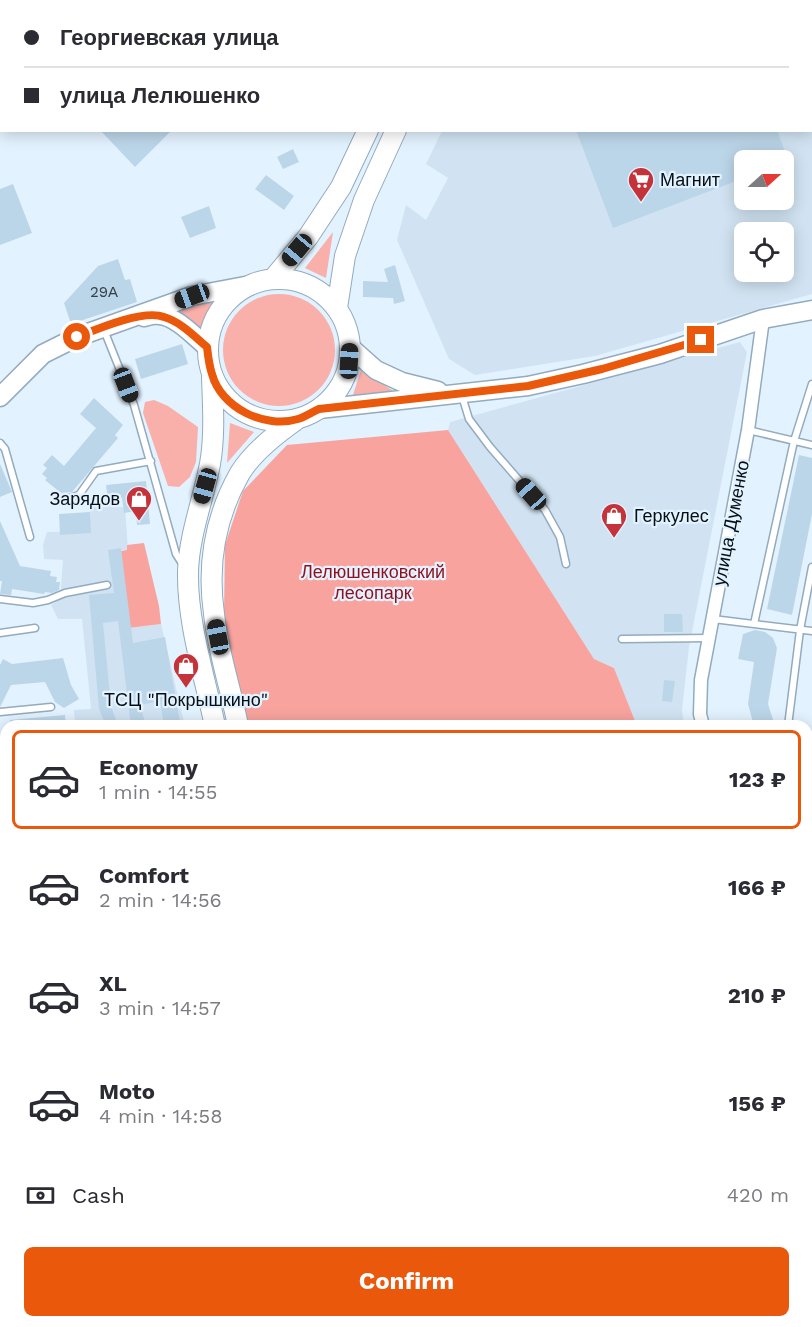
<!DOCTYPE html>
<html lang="en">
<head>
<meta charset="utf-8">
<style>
	:root { --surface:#fff; --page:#f2f2f3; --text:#2b2b33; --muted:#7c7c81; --line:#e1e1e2; --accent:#ea580c }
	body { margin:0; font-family:"Work Sans",sans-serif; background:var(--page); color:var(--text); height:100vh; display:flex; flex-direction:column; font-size:22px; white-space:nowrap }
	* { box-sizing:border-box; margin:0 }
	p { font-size:20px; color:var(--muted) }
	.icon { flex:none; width:33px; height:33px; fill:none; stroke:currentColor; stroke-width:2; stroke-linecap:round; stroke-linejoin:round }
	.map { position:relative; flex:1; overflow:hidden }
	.panel { position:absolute; left:0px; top:720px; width:813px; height:608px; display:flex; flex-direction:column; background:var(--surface); border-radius:18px 18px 0 0; box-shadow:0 3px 15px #0003 }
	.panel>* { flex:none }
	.banner { position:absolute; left:0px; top:0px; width:813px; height:132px; box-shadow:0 3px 15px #0003; display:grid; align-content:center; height:132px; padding:0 24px; background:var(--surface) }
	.needle { width:39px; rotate:69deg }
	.buttons { position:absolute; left:734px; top:150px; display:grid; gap:12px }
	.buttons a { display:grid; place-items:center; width:60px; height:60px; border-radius:9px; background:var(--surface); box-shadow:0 3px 15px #0003; font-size:30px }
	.end { position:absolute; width:27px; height:27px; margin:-14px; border:8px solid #ea580c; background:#fff; box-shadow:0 0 0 3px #fff }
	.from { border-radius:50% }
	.car { position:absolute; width:18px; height:36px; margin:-18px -9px; border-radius:8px; box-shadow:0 0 4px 2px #0007; background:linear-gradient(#222 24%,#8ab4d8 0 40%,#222 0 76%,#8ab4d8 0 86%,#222 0) }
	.banner b { display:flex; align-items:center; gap:21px; height:57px; font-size:22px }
	.banner b+b { border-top:2px solid var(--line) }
	.banner i { width:15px; height:15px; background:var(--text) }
	ul { padding:10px 0 0; list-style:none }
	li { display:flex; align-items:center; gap:18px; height:99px; margin:0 12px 9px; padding:0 12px; border:3px solid transparent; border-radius:9px }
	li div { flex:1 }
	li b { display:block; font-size:22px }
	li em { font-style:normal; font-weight:700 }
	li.on { border-color:var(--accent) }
	li>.icon { width:54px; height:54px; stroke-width:1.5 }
	.pay { display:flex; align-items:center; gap:15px; height:66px; padding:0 24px; font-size:22px }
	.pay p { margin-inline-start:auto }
	.cta { display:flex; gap:12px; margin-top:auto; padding:12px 24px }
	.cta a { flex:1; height:69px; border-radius:9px; background:var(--accent); color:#fff; font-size:24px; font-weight:700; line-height:69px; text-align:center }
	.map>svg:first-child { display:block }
	.built { fill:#d1e3f2; fill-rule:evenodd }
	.green { fill:#f9afaa }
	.forest { fill:#f8a39e }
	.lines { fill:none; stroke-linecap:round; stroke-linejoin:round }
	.river { stroke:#e17b77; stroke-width:20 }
	.building { fill:#bcd6e9 }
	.lane-casing { stroke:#93abbe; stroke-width:9 }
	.street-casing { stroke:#93abbe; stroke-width:15 }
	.secondary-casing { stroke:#93abbe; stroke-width:21 }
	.primary-casing { stroke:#93abbe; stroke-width:22 }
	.lane { stroke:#fff; stroke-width:6 }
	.street { stroke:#fff; stroke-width:12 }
	.secondary { stroke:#fff; stroke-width:18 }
	.primary { stroke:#fff; stroke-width:20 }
	.route { stroke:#ea580c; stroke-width:8 }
	.labels { text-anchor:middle; stroke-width:4.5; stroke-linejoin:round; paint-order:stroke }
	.number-label { font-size:15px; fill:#34414b }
	.poi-label { font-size:18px; fill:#070f16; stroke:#e3f2ff; text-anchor:start }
	.street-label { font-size:18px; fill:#070f16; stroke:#e3f2ff }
	.park-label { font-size:18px; fill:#8f111e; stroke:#e3f2ff }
</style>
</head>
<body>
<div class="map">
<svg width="812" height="1327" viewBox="0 0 812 1327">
	<rect width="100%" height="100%" fill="#e3f2ff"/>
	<path class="built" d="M 812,83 L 812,294 L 595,356 L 475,375 L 449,359 L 397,240 L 406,205 L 426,220 L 448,178 L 426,164 L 442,131 L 812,130 ZM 744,160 L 783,160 L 783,200 L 744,200 ZM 744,232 L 783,232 L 783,272 L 744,272 Z
		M 740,342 L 747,352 L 689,647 L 682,710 L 684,726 L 637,726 L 614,668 L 594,659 L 448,430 L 450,422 Z
		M 112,493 L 114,507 L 125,507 L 128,550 L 121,550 L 129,628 L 161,624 L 184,722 L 153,724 L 152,726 L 75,726 L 74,710 L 91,709 L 82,619 L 58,619 L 51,605 L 60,599 L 63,560 L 44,559 L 43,545 L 47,532 L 80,531 L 90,513 L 89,496 Z
		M 807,867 L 812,869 L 812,918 L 807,915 Z
		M 0,1208 L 6,1208 L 6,1322 L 60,1322 L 57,1327 L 0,1327 Z
		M 285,1322 L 354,1322 L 353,1327 L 285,1327 Z"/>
	<path class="green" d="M 91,0 L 297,0 L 93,2 Z
		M 612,0 L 812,0 L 812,85 L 812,2 Z
		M 333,232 L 326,278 L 305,268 Z
		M223 350a56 56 0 1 1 112 0a56 56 0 1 1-112 0Z
		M 217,295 L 202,334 L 158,308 Z
		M 361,370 L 398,394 L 352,398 Z
		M 154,400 L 168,406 L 198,427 L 196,462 L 190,477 L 179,487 L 168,486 L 143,413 L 145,402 Z
		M 230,423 L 254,432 L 227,463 Z
		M 0,816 L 6,816 L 6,846 L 0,846 Z"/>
	<path class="forest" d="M 448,430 L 594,659 L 614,668 L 637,726 L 245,726 L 224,614 L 225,545 L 243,491 L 287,445 Z
		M 144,543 L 159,606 L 161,624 L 128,628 L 121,551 L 127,550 L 127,545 Z
		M 201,720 L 203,726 L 159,726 Z
		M 807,915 L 812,918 L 812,1327 L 353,1327 L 354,1322 L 807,1322 Z"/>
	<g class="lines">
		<path class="river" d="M 51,0 L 54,2
			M 553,2 L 554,0"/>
	</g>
	<path class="building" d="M 100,130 L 172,130 L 135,167 Z
		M 576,130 L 777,130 L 788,160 L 744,160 L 744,178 L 613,228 Z
		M 293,149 L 299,162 L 283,169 L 277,157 Z
		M 266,175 L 294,196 L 284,210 L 255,189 Z
		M 13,184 L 32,233 L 0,245 L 0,189 Z
		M 209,206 L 216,228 L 190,238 L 181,217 Z
		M 118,259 L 125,280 L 130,279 L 137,302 L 71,324 L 64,303 L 98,266 Z
		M 395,265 L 405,301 L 394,304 L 393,298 L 363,297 L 363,281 L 388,282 L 384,269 Z
		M 182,344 L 188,364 L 141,379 L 135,359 Z
		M 94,398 L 123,425 L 115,435 L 118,438 L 72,492 L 61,493 L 45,480 L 47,478 L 42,474 L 47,468 L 43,465 L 52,455 L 64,466 L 96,428 L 80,414 Z
		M 799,455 L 812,458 L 812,514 L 792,615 L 767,609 Z
		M 0,464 L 12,492 L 0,497 Z
		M 146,481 L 150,524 L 137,525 L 136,511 L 124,513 L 122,498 L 108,499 L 106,485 Z
		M 90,512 L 91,533 L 60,535 L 59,514 Z
		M 0,521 L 20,566 L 51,571 L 50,576 L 57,577 L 56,582 L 60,582 L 59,590 L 52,593 L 45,592 L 44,594 L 12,589 L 11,595 L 0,594 L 2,581 L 0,581 Z
		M 121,548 L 133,643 L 165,637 L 180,722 L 164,725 L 160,701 L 140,705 L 146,726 L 131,726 L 118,621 L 103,623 L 111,706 L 118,726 L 106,726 L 99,709 L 89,595 L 114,593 L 108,550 Z
		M 664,614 L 682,614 L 683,632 L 664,632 Z
		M 755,630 L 765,632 L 773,638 L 777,648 L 768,704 L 775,726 L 754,726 L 748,704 L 754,662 L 738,659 L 743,634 Z
		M 63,658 L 71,685 L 79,699 L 64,708 L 55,702 L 45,682 L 11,685 L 0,707 L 0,665 L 3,659 L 12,664 Z
		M 664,680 L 675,681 L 672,702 L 662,701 Z
		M 65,715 L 66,726 L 10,726 L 10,720 Z"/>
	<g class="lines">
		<g class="lane-casing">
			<path id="lane" d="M 104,330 L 134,405 L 176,554 L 183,565
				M 462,396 L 469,419 L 490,447 L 545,510 L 560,537 L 566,564
				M 748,430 L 812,445
				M 0,443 L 5,449 L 30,537
				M 58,501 L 79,495 L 96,471 L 151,461
				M 0,599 L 33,603 L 48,600 L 65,593 L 107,585
				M 713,619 L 812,631
				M 754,624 L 794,441 L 812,384
				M 0,633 L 35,628
				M 622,639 L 709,638
				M 0,712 L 51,707
				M 788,726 L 800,630 L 812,567
				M 807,758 L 812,762
				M 0,802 L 6,802
				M 0,923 L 6,923
				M 0,955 L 6,955
				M 0,1028 L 6,1028
				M 0,1112 L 6,1112
				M 0,1216 L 6,1215
				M 0,1308 L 6,1308
				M 223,1322 L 226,1327
				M 146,1327 L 148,1322
				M 179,1327 L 194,1322"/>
		</g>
		<g class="street-casing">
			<path id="street" d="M 304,0 L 306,2
				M 703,726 L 700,714 L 701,680 L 748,430 L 763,319
				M 807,848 L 812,851"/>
		</g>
		<g class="secondary-casing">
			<path id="secondary" d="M 144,317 C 148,316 154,314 159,315 C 176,316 194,336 207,347
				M 350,347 L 376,370 L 402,382 L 438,391
				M 0,397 L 43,354 L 77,337 L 192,296 L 245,286
				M 319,409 L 528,386 L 583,374 L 660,354 L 763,319 L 812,310"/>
		</g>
		<g class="primary-casing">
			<path id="primary" d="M 429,2 L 429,0
				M 456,2 L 456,0
				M 273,279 L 308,237 L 341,187 L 368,130
				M208 350a71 71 0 1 1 142 0a71 71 0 1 1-142 0Z
				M 337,308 L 345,256 L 364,200 L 396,130
				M 212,377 C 213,406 215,436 210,464 C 203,501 189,535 188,572 C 187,622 205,678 215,726
				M 238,726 C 231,689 218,652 214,614 C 207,565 215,517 240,473 C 253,452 276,434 296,420
				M 96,1327 L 98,1322
				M 119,1327 L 122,1322"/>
		</g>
		<use href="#lane" class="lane"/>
		<use href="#street" class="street"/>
		<use href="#secondary" class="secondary"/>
		<use href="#primary" class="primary"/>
	</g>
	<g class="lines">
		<path class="route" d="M 77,337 C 97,329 144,309 164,317 C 181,322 194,336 207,347 C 208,356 209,365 212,374 C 221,408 265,429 298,419 C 305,417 312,412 319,409 L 528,386 L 602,369 L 701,340"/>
	</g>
	<defs>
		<g id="supermarket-pin" transform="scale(1.35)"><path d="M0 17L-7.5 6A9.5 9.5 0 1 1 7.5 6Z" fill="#c33339" stroke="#e3f2ff"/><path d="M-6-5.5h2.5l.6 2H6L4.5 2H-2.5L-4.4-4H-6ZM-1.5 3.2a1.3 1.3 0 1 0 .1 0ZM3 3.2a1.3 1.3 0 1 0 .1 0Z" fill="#fff"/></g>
		<g id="shop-pin" transform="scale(1.35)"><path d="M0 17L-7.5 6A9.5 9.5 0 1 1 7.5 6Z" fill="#c33339" stroke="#e3f2ff"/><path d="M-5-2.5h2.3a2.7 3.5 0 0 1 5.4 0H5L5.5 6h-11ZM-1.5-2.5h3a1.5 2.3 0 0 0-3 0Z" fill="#fff"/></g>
	</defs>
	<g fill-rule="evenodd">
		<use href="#supermarket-pin" x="641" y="180"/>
		<use href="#shop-pin" x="139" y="499"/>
		<use href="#shop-pin" x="614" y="516"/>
		<use href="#shop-pin" x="186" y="666"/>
	</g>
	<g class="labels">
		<g class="number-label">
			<text x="104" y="297">29А</text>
		</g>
		<g class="poi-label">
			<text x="660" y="186">Магнит</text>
			<text x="120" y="505" text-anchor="end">Зарядов</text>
			<text x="634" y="522">Геркулес</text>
			<text x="186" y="706" text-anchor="middle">ТСЦ "Покрышкино"</text>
		</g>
		<g class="street-label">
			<text transform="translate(731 523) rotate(-79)" y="6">улица Думенко</text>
		</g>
		<g class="park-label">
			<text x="373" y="578">Лелюшенковский<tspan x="373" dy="21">лесопарк</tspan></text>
		</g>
	</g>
</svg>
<div class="buttons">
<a><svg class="needle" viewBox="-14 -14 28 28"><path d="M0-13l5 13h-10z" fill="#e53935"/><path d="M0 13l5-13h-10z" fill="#7c7c81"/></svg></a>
<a><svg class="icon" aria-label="locate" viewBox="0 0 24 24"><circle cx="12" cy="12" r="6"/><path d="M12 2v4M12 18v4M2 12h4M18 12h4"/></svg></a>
</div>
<i class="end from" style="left:77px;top:337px"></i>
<i class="end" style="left:701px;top:340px"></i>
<i class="car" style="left:297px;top:250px;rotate:220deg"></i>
<i class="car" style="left:192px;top:296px;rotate:250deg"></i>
<i class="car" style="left:349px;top:361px;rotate:3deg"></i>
<i class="car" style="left:126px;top:385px;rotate:159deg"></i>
<i class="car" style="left:205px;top:486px;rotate:196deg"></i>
<i class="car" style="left:531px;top:494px;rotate:318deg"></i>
<i class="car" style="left:218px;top:637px;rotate:349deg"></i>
<div class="banner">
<b><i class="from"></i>Георгиевская улица</b>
<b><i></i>улица Лелюшенко</b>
</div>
<section class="panel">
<ul>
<li class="on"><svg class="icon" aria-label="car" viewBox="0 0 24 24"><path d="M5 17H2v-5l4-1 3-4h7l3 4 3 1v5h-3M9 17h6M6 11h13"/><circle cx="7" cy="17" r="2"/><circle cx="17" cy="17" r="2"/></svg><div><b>Economy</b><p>1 min · 14:55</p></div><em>123 ₽</em></li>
<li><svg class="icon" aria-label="car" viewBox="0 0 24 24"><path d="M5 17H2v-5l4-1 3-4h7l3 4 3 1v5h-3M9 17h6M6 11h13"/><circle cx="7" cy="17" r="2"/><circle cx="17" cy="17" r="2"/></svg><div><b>Comfort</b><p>2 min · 14:56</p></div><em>166 ₽</em></li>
<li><svg class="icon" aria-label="car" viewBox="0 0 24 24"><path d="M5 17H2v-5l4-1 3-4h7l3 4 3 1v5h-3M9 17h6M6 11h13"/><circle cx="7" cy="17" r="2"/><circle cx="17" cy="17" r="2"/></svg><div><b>XL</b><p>3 min · 14:57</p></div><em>210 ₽</em></li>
<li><svg class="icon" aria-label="car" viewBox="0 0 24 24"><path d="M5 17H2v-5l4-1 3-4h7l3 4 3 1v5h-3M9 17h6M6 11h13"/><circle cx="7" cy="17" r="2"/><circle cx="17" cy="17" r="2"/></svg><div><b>Moto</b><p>4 min · 14:58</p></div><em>156 ₽</em></li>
</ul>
<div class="pay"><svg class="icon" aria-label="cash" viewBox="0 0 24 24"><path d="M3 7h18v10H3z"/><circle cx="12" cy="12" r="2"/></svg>Cash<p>420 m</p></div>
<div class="cta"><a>Confirm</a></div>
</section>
</div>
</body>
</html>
